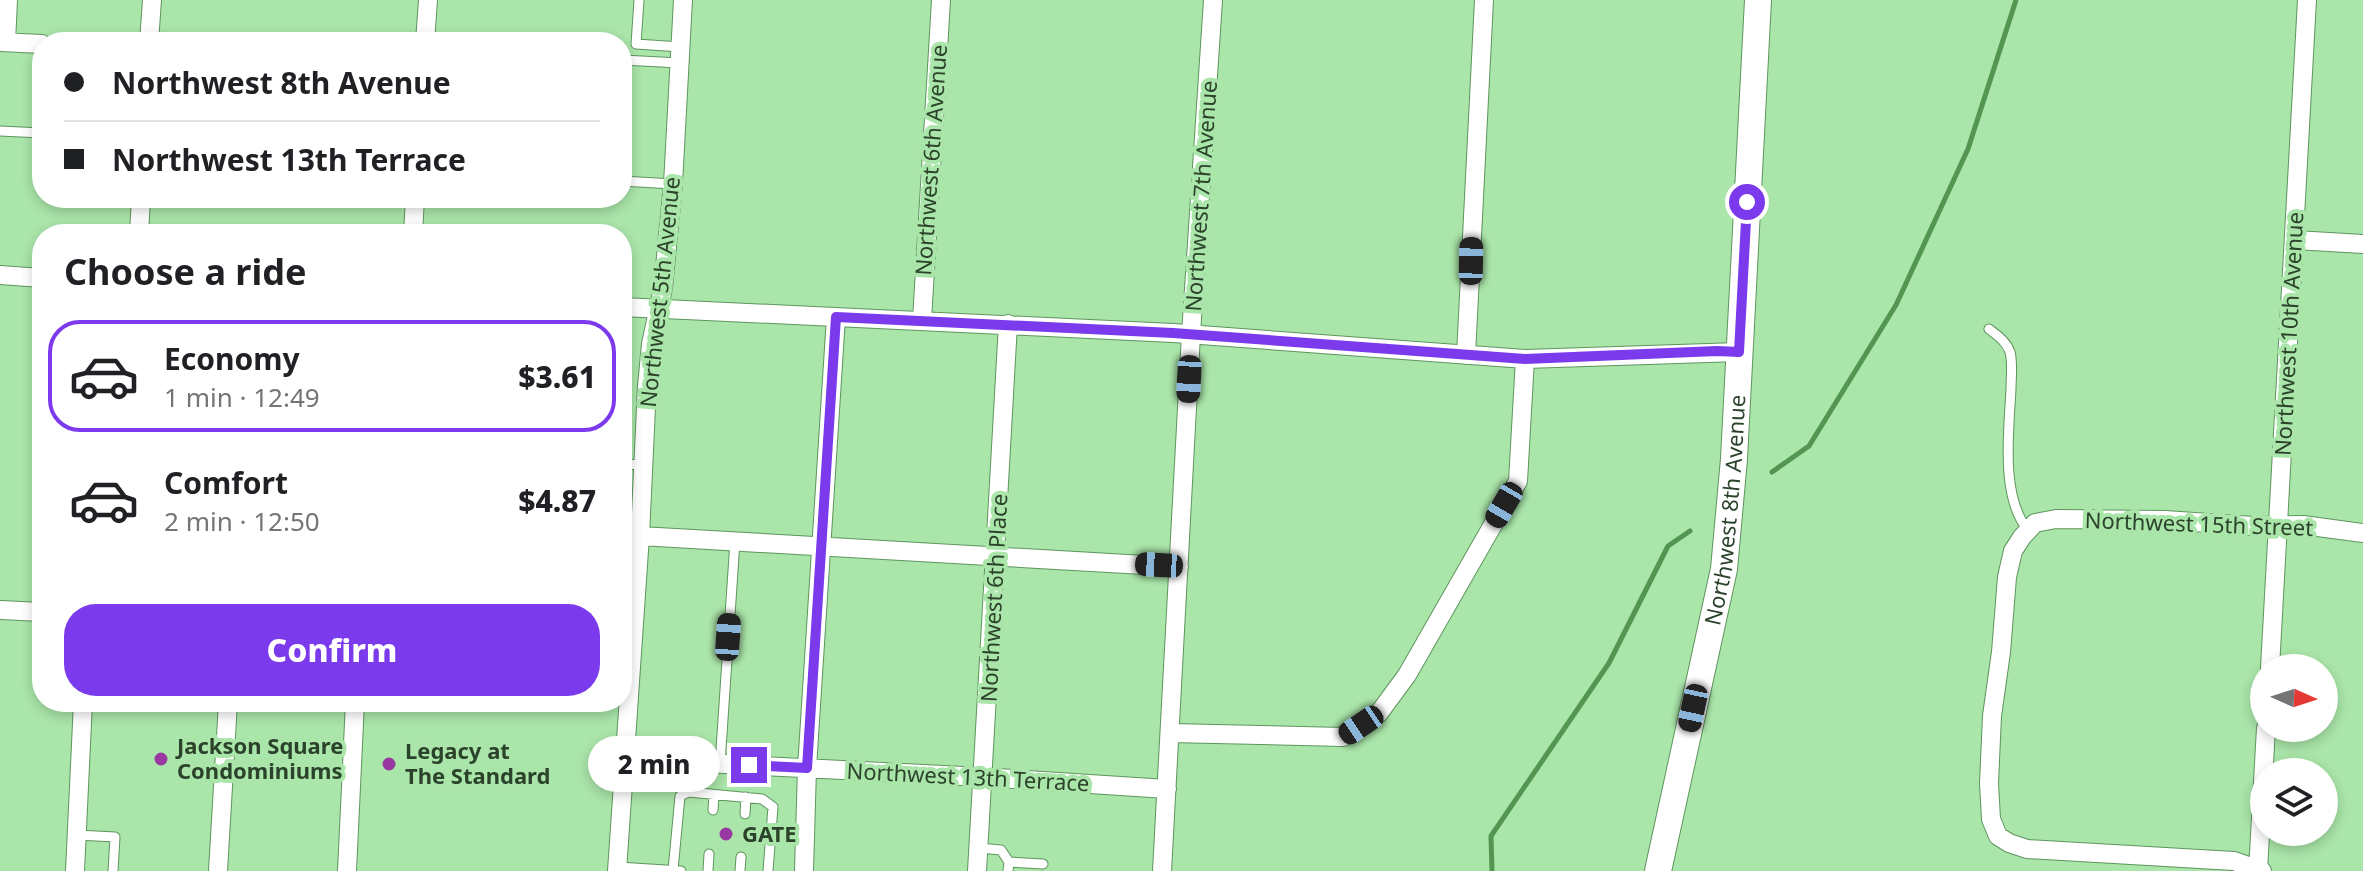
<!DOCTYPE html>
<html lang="en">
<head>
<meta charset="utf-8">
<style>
	:root { --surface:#fff; --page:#f2f2f2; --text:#202124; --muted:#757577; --line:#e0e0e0; --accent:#7c3aed }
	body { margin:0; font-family:"Noto Sans",sans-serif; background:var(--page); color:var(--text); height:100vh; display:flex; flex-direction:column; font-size:30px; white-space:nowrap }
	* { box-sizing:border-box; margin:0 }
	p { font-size:26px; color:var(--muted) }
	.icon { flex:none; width:44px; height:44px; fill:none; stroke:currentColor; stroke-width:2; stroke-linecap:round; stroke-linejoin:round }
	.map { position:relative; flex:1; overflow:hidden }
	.panel { position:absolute; left:32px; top:224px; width:600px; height:488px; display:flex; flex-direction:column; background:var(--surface); border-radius:32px; box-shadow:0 4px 12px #0003 }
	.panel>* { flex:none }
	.hud { position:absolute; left:32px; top:32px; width:600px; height:176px; border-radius:32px; box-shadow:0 4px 12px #0003; display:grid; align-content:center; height:176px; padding:0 32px; background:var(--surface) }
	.needle { width:52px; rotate:93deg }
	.controls { position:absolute; left:2250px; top:654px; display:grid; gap:16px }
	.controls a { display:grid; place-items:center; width:88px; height:88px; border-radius:50%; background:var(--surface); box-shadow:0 4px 12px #0003; font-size:40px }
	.end { position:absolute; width:36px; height:36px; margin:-18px; border:10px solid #7c3aed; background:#fff; box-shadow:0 0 0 4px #fff }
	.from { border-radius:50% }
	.bubble { position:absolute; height:56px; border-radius:28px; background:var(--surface); box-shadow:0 4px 12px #0003; font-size:26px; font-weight:800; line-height:56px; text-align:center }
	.car { position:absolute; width:24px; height:48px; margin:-24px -12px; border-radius:10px; box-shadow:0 0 6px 2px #0007; background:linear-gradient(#222 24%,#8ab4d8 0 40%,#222 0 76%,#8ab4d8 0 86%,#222 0) }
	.hud b { display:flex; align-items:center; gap:28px; height:76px; font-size:30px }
	.hud b+b { border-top:2px solid var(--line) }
	.hud i { width:20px; height:20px; background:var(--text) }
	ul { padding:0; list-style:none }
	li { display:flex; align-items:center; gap:24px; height:112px; margin:0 16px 12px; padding:0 16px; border:4px solid transparent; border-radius:32px }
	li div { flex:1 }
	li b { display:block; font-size:30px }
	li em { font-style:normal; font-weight:800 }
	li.on { border-color:var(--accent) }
	li>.icon { width:72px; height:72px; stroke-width:1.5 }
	h2 { padding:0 32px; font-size:36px; line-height:96px }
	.primary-button { display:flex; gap:16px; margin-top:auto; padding:16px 32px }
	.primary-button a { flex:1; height:92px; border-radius:32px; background:var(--accent); color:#fff; font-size:32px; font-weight:800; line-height:92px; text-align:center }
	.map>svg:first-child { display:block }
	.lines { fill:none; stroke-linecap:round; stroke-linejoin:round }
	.stream { stroke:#529652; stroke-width:5 }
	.lane-casing { stroke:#5e955d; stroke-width:11 }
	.street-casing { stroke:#5e955d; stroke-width:20 }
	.secondary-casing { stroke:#5e955d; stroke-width:28 }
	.lane { stroke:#fff; stroke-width:9 }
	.street { stroke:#fff; stroke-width:18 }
	.secondary { stroke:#fff; stroke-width:26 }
	.route { stroke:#7c3aed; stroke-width:10 }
	.poi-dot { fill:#9839a2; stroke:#aae5a9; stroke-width:3 }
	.labels { text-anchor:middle; stroke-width:8; stroke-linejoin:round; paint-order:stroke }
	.street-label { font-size:22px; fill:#2c432b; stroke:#aae5a9 }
	.poi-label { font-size:22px; font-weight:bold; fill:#2c432b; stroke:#aae5a9; text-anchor:start }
</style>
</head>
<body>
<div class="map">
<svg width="2363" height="871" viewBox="0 0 2363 871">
	<rect width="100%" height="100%" fill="#aae5a9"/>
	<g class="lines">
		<path class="stream" d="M 1772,472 L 1809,446 L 1896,305 L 1968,149 L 2016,0
			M 1492,871 L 1491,836 L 1609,663 L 1668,546 L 1690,531"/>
		<g class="lane-casing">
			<path id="lane" d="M 639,0 L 636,44 L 681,47
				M 622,60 L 680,63
				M 0,131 L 42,133
				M 622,181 L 673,184
				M 1989,329 C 1998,336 2006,341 2010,352 C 2013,363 2011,377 2011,389 C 2009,429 2000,497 2028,530
				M 622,464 L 643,465
				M 720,764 L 735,541
				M 713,810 L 714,795
				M 745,814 L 746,797
				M 77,835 L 115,837 L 113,871
				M 979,848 L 1001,850 L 1009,862 L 1008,871
				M 1009,862 L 1043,864
				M 618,867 L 681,871
				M 673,870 L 680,796 L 689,792 L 762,799 L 773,807 L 768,871
				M 708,871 L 709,854
				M 740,871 L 741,857"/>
		</g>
		<g class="street-casing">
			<path id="street" d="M 0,42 L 42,44
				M 6,42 L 8,0
				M 149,42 L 152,0
				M 425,42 L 428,0
				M 139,234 L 141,198
				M 413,234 L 415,198
				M 2295,240 L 2363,244
				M 0,275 L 42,278
				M 622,307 L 1173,333 L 1525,359 L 1739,352
				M 922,320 L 941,0
				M 1466,355 L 1484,0
				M 640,536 L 1179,567
				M 0,610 L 42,612
				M 2270,668 L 2307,0
				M 1170,733 L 1343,737 L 1379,713 L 1407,675 L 1518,481 L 1525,359
				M 625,759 L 983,777 L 1167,789
				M 75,871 L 83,702
				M 218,871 L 228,702
				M 347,871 L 355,702
				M 617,871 L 640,536 L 647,386 L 651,344 L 663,288 L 673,184 L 683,0
				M 804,871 L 807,768 L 836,317
				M 977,871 L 1008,324
				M 1162,871 L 1191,334 L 1213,0
				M 2258,871 L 2266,728
				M 2262,871 L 2234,861 L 2027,849 L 2009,843 L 1998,836 L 1991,819 L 1989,783 L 1992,716 L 2001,652 L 2007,577 L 2013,551 L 2022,537 L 2035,523 L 2056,519 L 2165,520 L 2253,526 L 2303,525 L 2363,533"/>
		</g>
		<g class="secondary-casing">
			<g id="secondary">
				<path id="s1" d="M 1658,871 L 1724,569 L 1734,459 L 1758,0"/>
			</g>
		</g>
		<use href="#lane" class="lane"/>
		<use href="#street" class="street"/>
		<use href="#secondary" class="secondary"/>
	</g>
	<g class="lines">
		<path class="route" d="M 749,765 L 807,768 L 836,317 L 1173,333 L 1525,359 L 1717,351 L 1739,352 L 1747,202"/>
	</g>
	<g class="poi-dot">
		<circle cx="161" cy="759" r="8"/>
		<circle cx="389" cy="764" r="8"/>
		<circle cx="726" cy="834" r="8"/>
	</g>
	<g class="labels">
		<g class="street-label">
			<text transform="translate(931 160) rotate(-86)" y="8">Northwest 6th Avenue</text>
			<text transform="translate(1201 196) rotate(-86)" y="8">Northwest 7th Avenue</text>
			<text transform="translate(660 292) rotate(-84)" y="8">Northwest 5th Avenue</text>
			<text transform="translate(2289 334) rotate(-87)" y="8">Northwest 10th Avenue</text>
			<text dy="8" stroke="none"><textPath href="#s1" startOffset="368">Northwest 8th Avenue</textPath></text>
			<text transform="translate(2199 524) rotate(2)" y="8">Northwest 15th Street</text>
			<text transform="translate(994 598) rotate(-87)" y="8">Northwest 6th Place</text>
			<text transform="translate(968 777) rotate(3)" y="8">Northwest 13th Terrace</text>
		</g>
		<g class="poi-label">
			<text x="177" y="754">Jackson Square<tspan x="177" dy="25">Condominiums</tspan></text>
			<text x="405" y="759">Legacy at<tspan x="405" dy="25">The Standard</tspan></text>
			<text x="742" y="842">GATE</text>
		</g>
	</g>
</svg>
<div class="controls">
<a><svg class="needle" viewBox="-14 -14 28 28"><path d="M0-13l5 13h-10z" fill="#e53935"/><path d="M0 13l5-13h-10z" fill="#757577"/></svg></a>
<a><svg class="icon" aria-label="layers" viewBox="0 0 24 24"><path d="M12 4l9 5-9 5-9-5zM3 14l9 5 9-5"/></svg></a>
</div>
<i class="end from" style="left:1747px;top:202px"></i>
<i class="end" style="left:749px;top:765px"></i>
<div class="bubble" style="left:588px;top:736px;width:132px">2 min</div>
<i class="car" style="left:1471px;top:261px;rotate:1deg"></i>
<i class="car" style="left:1189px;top:379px;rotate:183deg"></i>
<i class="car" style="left:1504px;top:505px;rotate:210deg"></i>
<i class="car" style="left:1159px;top:565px;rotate:273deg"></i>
<i class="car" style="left:728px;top:637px;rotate:4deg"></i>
<i class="car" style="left:1693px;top:708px;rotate:192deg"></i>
<i class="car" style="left:1361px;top:725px;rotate:236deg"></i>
<div class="hud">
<b><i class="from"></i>Northwest 8th Avenue</b>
<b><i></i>Northwest 13th Terrace</b>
</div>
<section class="panel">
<h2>Choose a ride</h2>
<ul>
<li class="on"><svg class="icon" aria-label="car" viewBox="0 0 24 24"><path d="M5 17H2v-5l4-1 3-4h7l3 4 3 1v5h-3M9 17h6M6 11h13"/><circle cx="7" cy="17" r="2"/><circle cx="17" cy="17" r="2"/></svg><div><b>Economy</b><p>1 min · 12:49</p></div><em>$3.61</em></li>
<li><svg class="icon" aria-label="car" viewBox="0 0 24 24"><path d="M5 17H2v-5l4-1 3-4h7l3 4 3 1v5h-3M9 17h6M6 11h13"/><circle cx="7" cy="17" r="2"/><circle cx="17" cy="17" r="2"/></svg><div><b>Comfort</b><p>2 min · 12:50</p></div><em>$4.87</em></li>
</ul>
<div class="primary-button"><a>Confirm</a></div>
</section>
</div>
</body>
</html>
